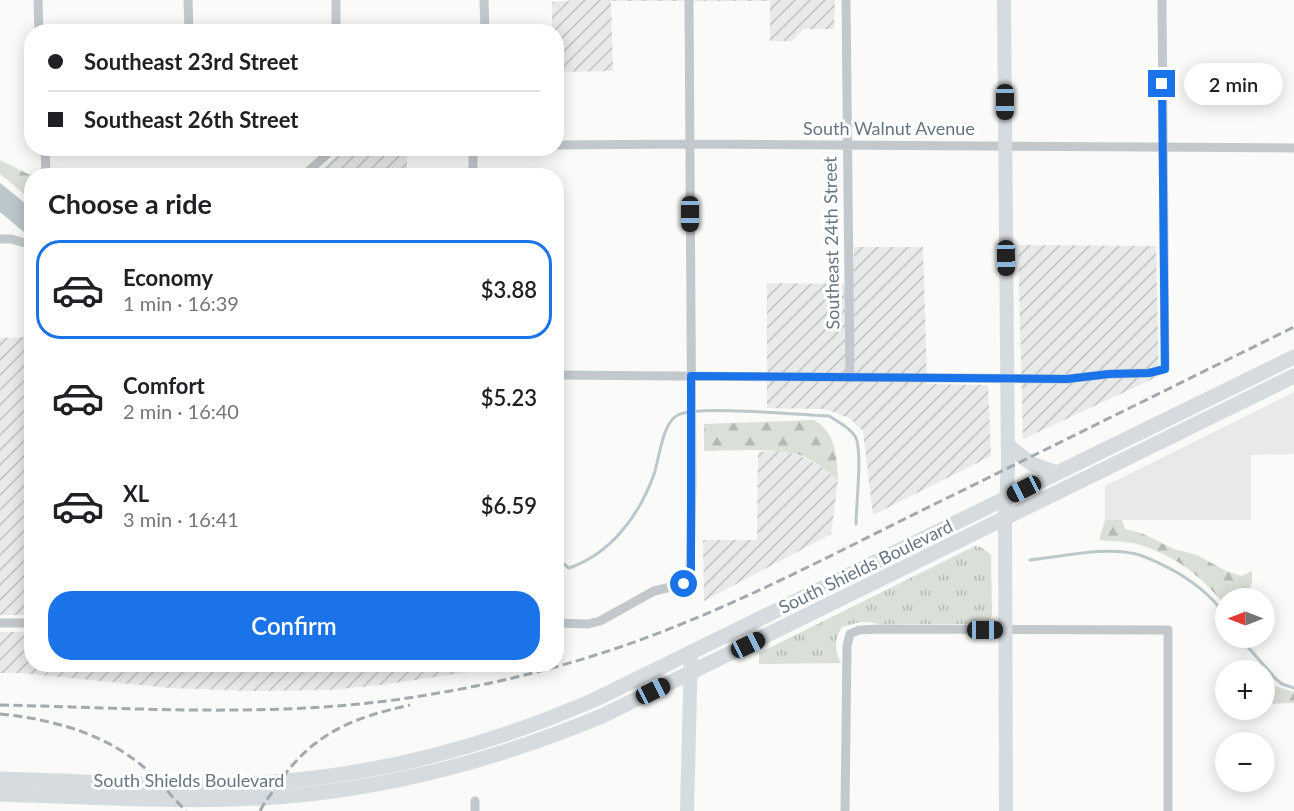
<!DOCTYPE html>
<html lang="en">
<head>
<meta charset="utf-8">
<style>
	:root { --surface:#fff; --page:#f2f2f2; --text:#202124; --muted:#757577; --line:#e0e0e0; --accent:#1a73e8 }
	body { margin:0; font-family:Lato,sans-serif; background:var(--page); color:var(--text); height:100vh; display:flex; flex-direction:column; font-size:22px; white-space:nowrap }
	* { box-sizing:border-box; margin:0 }
	p { font-size:20px; color:var(--muted) }
	.icon { flex:none; width:33px; height:33px; fill:none; stroke:currentColor; stroke-width:2; stroke-linecap:round; stroke-linejoin:round }
	.map { position:relative; flex:1; overflow:hidden }
	.side { position:absolute; left:24px; top:168px; width:540px; height:504px; display:flex; flex-direction:column; background:var(--surface); border-radius:24px; box-shadow:0 3px 15px #0003 }
	.side>* { flex:none }
	.hud { position:absolute; left:24px; top:24px; width:540px; height:132px; border-radius:24px; box-shadow:0 3px 15px #0003; display:grid; align-content:center; height:132px; padding:0 24px; background:var(--surface) }
	.needle { width:39px; rotate:270deg }
	.controls { position:absolute; left:1215px; top:588px; display:grid; gap:12px }
	.controls a { display:grid; place-items:center; width:60px; height:60px; border-radius:50%; background:var(--surface); box-shadow:0 3px 15px #0003; font-size:30px }
	.end { position:absolute; width:27px; height:27px; margin:-14px; border:8px solid #1a73e8; background:#fff; box-shadow:0 0 0 3px #fff }
	.from { border-radius:50% }
	.bubble { position:absolute; height:42px; border-radius:21px; background:var(--surface); box-shadow:0 3px 15px #0003; font-size:20px; font-weight:600; line-height:42px; text-align:center }
	.car { position:absolute; width:18px; height:36px; margin:-18px -9px; border-radius:8px; box-shadow:0 0 4px 2px #0007; background:linear-gradient(#222 24%,#8ab4d8 0 40%,#222 0 76%,#8ab4d8 0 86%,#222 0) }
	.hud b { display:flex; align-items:center; gap:21px; height:57px; font-size:22px }
	.hud b+b { border-top:2px solid var(--line) }
	.hud i { width:15px; height:15px; background:var(--text) }
	ul { padding:0; list-style:none }
	li { display:flex; align-items:center; gap:18px; height:99px; margin:0 12px 9px; padding:0 12px; border:3px solid transparent; border-radius:24px }
	li div { flex:1 }
	li b { display:block; font-size:22px }
	li em { font-style:normal; font-weight:600 }
	li.on { border-color:var(--accent) }
	li>.icon { width:54px; height:54px; stroke-width:1.5 }
	h2 { padding:0 24px; font-size:27px; line-height:72px }
	.action { display:flex; gap:12px; margin-top:auto; padding:12px 24px }
	.action a { flex:1; height:69px; border-radius:24px; background:var(--accent); color:#fff; font-size:24px; font-weight:600; line-height:69px; text-align:center }
	.map>svg:first-child { display:block }
	.built { fill:#e8e9e9 }
	.industrial { fill:url(#industrial-furrows) }
	.grass { fill:url(#grass-tufts) }
	.forest { fill:url(#forest-firs) }
	.water { fill:#bbc7cb }
	.lines { fill:none; stroke-linecap:round; stroke-linejoin:round }
	.stream { stroke:#bbc7cb; stroke-width:3 }
	.street { stroke:#c3c8cc; stroke-width:9 }
	.secondary { stroke:#d6dbdf; stroke-width:14 }
	.primary { stroke:#d6dbdf; stroke-width:15 }
	.rail { stroke:#a2aab0; stroke-width:3; stroke-dasharray:9 4.5; stroke-linecap:butt }
	.route { stroke:#1a73e8; stroke-width:8 }
	.labels { text-anchor:middle; stroke-width:6; stroke-linejoin:round; paint-order:stroke }
	.street-label { font-size:18px; fill:#657683; stroke:#fff }
</style>
</head>
<body>
<div class="map">
<svg width="1294" height="811" viewBox="0 0 1294 811">
	<defs>
		<pattern id="industrial-furrows" width="10" height="10" patternUnits="userSpaceOnUse" patternTransform="scale(1.5)"><rect width="10" height="10" fill="#e8e9e9"/><path d="M-1 1l2-2M0 10L10 0M9 11l2-2" fill="none" stroke="#c0c1c2"/></pattern>
		<pattern id="grass-tufts" width="24" height="20" patternUnits="userSpaceOnUse" patternTransform="scale(1.5)"><rect width="24" height="20" fill="#dadfd7"/><path d="M3 7l-1-3M5 7V3M7 7l1-3M15 17l-1-3M17 17v-4M19 17l1-3" fill="none" stroke="#b4b9b4"/></pattern>
		<pattern id="forest-firs" width="22" height="20" patternUnits="userSpaceOnUse" patternTransform="scale(1.5)"><rect width="22" height="20" fill="#dadfd7"/><path d="M5 1l3.5 6h-7zM16 11l3.5 6h-7z" fill="#b4b9b4"/></pattern>
	</defs>
	<rect width="100%" height="100%" fill="#fafaf8"/>
	<path class="built" d="M 1294,392 L 1294,454 L 1251,455 L 1251,520 L 1105,520 L 1105,486 Z"/>
	<path class="industrial" d="M 576,0 L 835,0 L 834,29 L 803,29 L 792,41 L 770,41 L 770,1 L 611,1 L 613,71 L 557,72 L 556,32 L 552,31 L 552,2 Z
		M 336,156 L 407,156 L 407,175 L 316,175 Z
		M 1018,245 L 1156,246 L 1159,376 L 1023,439 Z
		M 854,247 L 923,247 L 927,384 L 988,385 L 991,456 L 873,515 L 863,431 L 849,418 L 825,409 L 767,408 L 767,283 L 853,284 Z
		M 31,337 L 31,615 L 0,615 L 0,338 Z
		M 785,451 L 803,457 L 820,466 L 838,480 L 831,534 L 704,601 L 703,540 L 757,540 L 758,452 Z
		M 0,632 L 31,632 L 32,664 L 495,665 L 474,671 L 382,685 L 330,690 L 250,691 L 170,688 L 21,673 L 0,673 Z"/>
	<path class="grass" d="M 975,546 L 981,547 L 991,555 L 992,615 L 990,620 L 982,624 L 879,624 L 869,622 L 860,622 L 842,627 C 834,640 834,649 841,663 L 759,664 L 759,653 Z"/>
	<path class="forest" d="M 0,160 L 28,174 L 44,175 L 32,176 L 31,200 L 0,174 Z
		M 814,420 C 836,432 837,458 838,480 C 827,471 816,462 803,456 C 779,447 731,451 704,451 L 704,424 Z
		M 1105,520 L 1122,520 L 1125,529 L 1141,533 L 1174,549 L 1197,555 L 1226,571 L 1241,576 L 1252,571 L 1252,583 L 1247,597 L 1226,598 L 1225,605 C 1200,575 1175,555 1137,544 C 1125,541 1111,541 1099,540 Z
		M 1264,675 L 1275,686 L 1294,692 L 1294,703 L 1265,704 Z"/>
	<path class="water" d="M 0,183 L 31,208 L 31,238 L 0,212 Z"/>
	<g class="lines">
		<path class="stream" d="M 556,558 L 569,568 C 610,554 638,517 653,477 C 659,462 662,422 678,415 C 699,405 800,415 829,416 C 838,422 848,426 855,436 C 863,449 856,506 856,524
			M 1030,560 C 1062,557 1105,546 1136,554 C 1151,558 1165,566 1178,573 C 1196,584 1215,599 1226,617
			M 1240,638 L 1276,679 L 1282,684 L 1294,688"/>
		<path class="street" d="M 38,0 L 39,32
			M 188,0 L 189,32
			M 336,0 L 336,32
			M 484,0 L 485,32
			M 846,0 L 850,378
			M 556,145 L 690,144 L 1294,148
			M 45,148 L 46,176
			M 473,148 L 473,176
			M 303,176 L 334,148
			M 0,239 L 11,239 L 32,245
			M 556,375 L 1067,379 L 1109,374 L 1149,373 L 1165,369 L 1162,0
			M 0,623 L 32,623
			M 556,623 L 588,624 L 600,621 L 654,591 L 684,584 L 690,577 L 692,480 L 689,0
			M 475,811 L 475,801
			M 845,811 L 847,646 L 850,634 L 859,630 L 880,629 L 1168,630 L 1168,811"/>
		<path class="secondary" d="M 1004,0 L 1008,467 L 1005,519 L 1006,811
			M 687,811 L 691,653"/>
		<path class="primary" d="M 1008,446 L 1032,464 L 1057,473
			M 0,779 C 78,781 158,787 236,784 C 362,780 482,749 596,699 L 1294,357
			M 0,794 C 103,797 206,805 309,794 C 410,783 508,755 602,716 L 1294,376"/>
		<path class="rail" d="M 0,705 C 142,708 286,719 427,695 C 513,681 598,658 679,625 C 769,589 855,543 941,501 C 1059,443 1176,385 1294,327
			M 0,714 C 52,719 108,734 148,771 C 161,783 173,798 186,811
			M 260,811 C 265,801 272,793 278,784 C 313,733 352,718 410,705"/>
	</g>
	<g class="lines">
		<path class="route" d="M 684,584 L 690,577 L 691,571 L 691,376 L 1067,379 L 1109,374 L 1149,373 L 1165,369 L 1162,84"/>
	</g>
	<g class="labels">
		<g class="street-label">
			<text x="889" y="135">South Walnut Avenue</text>
			<text transform="translate(832 243) rotate(-91)" y="6">Southeast 24th Street</text>
			<text transform="translate(866 567) rotate(-26)" y="6">South Shields Boulevard</text>
			<text x="189" y="787">South Shields Boulevard</text>
		</g>
	</g>
</svg>
<div class="controls">
<a><svg class="needle" viewBox="-14 -14 28 28"><path d="M0-13l5 13h-10z" fill="#e53935"/><path d="M0 13l5-13h-10z" fill="#757577"/></svg></a>
<a>+</a>
<a>−</a>
</div>
<i class="end from" style="left:684px;top:584px"></i>
<i class="end" style="left:1162px;top:84px"></i>
<div class="bubble" style="left:1184px;top:63px;width:99px">2 min</div>
<i class="car" style="left:1005px;top:102px;rotate:180deg"></i>
<i class="car" style="left:690px;top:214px;rotate:180deg"></i>
<i class="car" style="left:1006px;top:258px;rotate:179deg"></i>
<i class="car" style="left:1024px;top:489px;rotate:243deg"></i>
<i class="car" style="left:985px;top:630px;rotate:90deg"></i>
<i class="car" style="left:748px;top:645px;rotate:64deg"></i>
<i class="car" style="left:653px;top:691px;rotate:64deg"></i>
<div class="hud">
<b><i class="from"></i>Southeast 23rd Street</b>
<b><i></i>Southeast 26th Street</b>
</div>
<section class="side">
<h2>Choose a ride</h2>
<ul>
<li class="on"><svg class="icon" aria-label="car" viewBox="0 0 24 24"><path d="M5 17H2v-5l4-1 3-4h7l3 4 3 1v5h-3M9 17h6M6 11h13"/><circle cx="7" cy="17" r="2"/><circle cx="17" cy="17" r="2"/></svg><div><b>Economy</b><p>1 min · 16:39</p></div><em>$3.88</em></li>
<li><svg class="icon" aria-label="car" viewBox="0 0 24 24"><path d="M5 17H2v-5l4-1 3-4h7l3 4 3 1v5h-3M9 17h6M6 11h13"/><circle cx="7" cy="17" r="2"/><circle cx="17" cy="17" r="2"/></svg><div><b>Comfort</b><p>2 min · 16:40</p></div><em>$5.23</em></li>
<li><svg class="icon" aria-label="car" viewBox="0 0 24 24"><path d="M5 17H2v-5l4-1 3-4h7l3 4 3 1v5h-3M9 17h6M6 11h13"/><circle cx="7" cy="17" r="2"/><circle cx="17" cy="17" r="2"/></svg><div><b>XL</b><p>3 min · 16:41</p></div><em>$6.59</em></li>
</ul>
<div class="action"><a>Confirm</a></div>
</section>
</div>
</body>
</html>
